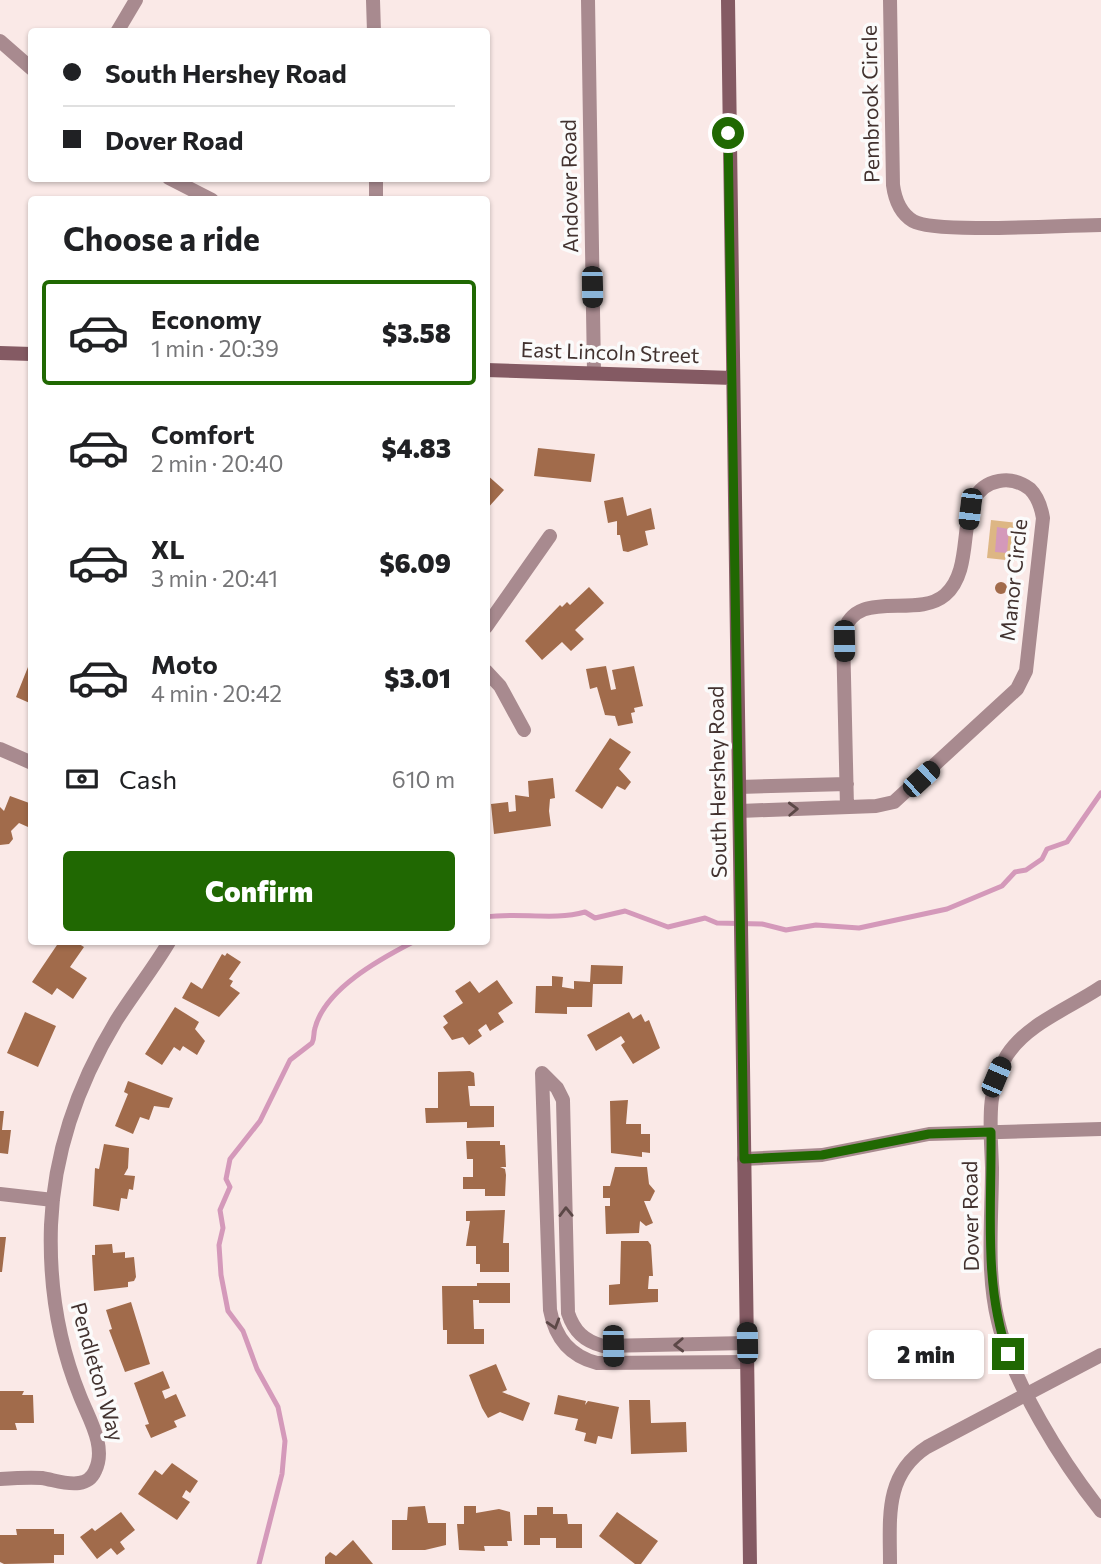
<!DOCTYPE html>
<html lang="en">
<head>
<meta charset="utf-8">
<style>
	:root { --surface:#fff; --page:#f6f6f6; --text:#202124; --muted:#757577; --line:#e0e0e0; --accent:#206802 }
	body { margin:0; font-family:Commissioner,sans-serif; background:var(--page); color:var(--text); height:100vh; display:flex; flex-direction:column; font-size:26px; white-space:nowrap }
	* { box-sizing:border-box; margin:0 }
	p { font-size:23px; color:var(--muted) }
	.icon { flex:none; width:38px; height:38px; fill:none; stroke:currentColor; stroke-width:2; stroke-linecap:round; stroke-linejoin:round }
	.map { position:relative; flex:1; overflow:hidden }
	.sheet { position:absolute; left:28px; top:196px; width:462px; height:749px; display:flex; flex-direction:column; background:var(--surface); border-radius:7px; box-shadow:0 2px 5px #0004 }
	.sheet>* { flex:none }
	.guide { position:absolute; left:28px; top:28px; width:462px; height:154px; border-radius:7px; box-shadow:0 2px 5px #0004; display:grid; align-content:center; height:154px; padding:0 35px; background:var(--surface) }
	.end { position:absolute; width:32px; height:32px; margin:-16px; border:9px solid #206802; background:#fff; box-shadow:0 0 0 4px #fff }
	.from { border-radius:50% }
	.bubble { position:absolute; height:49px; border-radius:7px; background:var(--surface); box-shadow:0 2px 5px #0004; font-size:23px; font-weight:800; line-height:49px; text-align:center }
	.car { position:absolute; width:21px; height:42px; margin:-21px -10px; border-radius:9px; box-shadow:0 0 5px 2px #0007; background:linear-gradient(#222 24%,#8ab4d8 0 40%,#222 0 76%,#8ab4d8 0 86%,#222 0) }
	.guide b { display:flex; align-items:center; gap:24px; height:66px; font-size:26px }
	.guide b+b { border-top:2px solid var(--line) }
	.guide i { width:18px; height:18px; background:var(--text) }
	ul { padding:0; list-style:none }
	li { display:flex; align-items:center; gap:21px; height:105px; margin:0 14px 10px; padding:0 21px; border:4px solid transparent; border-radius:7px }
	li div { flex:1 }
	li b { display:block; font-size:26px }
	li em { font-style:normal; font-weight:800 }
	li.active { border-color:var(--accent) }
	li>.icon { width:63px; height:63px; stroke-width:1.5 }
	h2 { padding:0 35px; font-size:32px; line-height:84px }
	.pay { display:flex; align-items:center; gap:18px; height:77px; padding:0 35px; font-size:26px }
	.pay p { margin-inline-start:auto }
	.primary-button { display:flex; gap:14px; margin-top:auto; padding:14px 35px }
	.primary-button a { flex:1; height:80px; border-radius:7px; background:var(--accent); color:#fff; font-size:28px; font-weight:800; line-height:80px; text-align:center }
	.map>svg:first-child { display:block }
	.green { fill:#ddb684 }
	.water { fill:#d499ba }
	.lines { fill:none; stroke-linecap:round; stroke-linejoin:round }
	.stream { stroke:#d499ba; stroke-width:5 }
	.building { fill:#a16b4b }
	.minor { stroke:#a88a8f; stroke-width:14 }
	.secondary { stroke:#845a63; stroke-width:14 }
	.oneway { stroke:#5c4847 }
	.route { stroke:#206802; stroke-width:9 }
	.labels { text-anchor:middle; stroke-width:7; stroke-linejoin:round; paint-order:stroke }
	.street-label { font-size:21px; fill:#42322f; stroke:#fbfbfb }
</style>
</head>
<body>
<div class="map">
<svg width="1101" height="1564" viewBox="0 0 1101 1564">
	<rect width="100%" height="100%" fill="#fae9e7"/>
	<path class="green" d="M 991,520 L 1019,523 L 1015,561 L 987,558 Z"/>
	<path class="water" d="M 997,527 L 1009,529 L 1007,553 L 995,552 Z"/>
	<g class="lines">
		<path class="stream" d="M 486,917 C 519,912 553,921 585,912 L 595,918 L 625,911 L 668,927 L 705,918 L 717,923 L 762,924 L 786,930 L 816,925 L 859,928 L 947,909 L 1002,886 L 1015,872 L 1026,870 L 1042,859 L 1047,849 L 1067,842 L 1101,793
			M 259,1564 L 282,1474 L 285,1441 L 278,1407 L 257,1369 L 243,1331 L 228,1311 L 221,1275 L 219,1245 L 223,1228 L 220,1210 L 230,1187 L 226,1179 L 230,1159 L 260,1121 L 290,1060 L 312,1043 C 315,1037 313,1034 315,1028 C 325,989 380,959 413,942"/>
	</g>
	<path class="building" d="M 538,448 L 595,454 L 591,482 L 534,476 Z
		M 486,474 L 504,490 L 486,510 Z
		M 623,497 L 627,516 L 651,508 L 655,529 L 645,531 L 648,545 L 628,552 L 623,551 L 620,535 L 617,535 L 617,521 L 608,523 L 604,501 Z
		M995 588a6 6 0 1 1 12 0a6 6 0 1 1-12 0Z
		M 589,587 L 604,603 L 575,630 L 584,639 L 571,651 L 562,642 L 542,660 L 525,641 L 560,605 L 562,607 L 567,602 L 570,605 Z
		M 606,666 L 611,690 L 616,689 L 612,670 L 634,666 L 643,706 L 634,708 L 635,712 L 631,713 L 633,723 L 618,726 L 615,716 L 605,715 L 597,687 L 590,689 L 586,669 Z
		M 28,667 L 32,668 L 32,704 L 16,697 Z
		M 610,738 L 631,752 L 619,769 L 631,782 L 625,790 L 617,786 L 602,809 L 575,791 Z
		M 553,778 L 555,798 L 550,799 L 549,811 L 551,826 L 494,834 L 491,804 L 508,802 L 509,812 L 516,811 L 515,795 L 529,797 L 528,781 Z
		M 10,796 L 32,804 L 32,817 L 28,827 L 19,823 L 11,831 L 13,839 L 9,844 L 0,845 L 0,807 L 4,811 Z
		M 59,942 L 76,942 L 84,947 L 70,967 L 87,978 L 73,999 L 57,988 L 52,995 L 32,982 Z
		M 227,953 L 241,962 L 229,979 L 233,981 L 230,986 L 240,993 L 219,1017 L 182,998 L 191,982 L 202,989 L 222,954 L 225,956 Z
		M 591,965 L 623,966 L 622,984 L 593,984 L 592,1007 L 567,1007 L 567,1014 L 535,1013 L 536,986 L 552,986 L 552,976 L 563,977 L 562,987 L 574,989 L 574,981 L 590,982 Z
		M 497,980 L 513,1003 L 498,1013 L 504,1022 L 490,1031 L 486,1024 L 478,1030 L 482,1036 L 469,1045 L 463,1037 L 452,1040 L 443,1027 L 448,1023 L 443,1016 L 463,1003 L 455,991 L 470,981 L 479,993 Z
		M 175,1007 L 199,1022 L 195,1029 L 205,1041 L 197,1055 L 183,1046 L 180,1051 L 174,1047 L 162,1065 L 145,1054 Z
		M 25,1012 L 56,1026 L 38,1067 L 7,1053 Z
		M 629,1012 L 633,1019 L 641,1014 L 645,1022 L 649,1020 L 660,1048 L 633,1064 L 621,1045 L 625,1042 L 621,1036 L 596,1051 L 587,1035 Z
		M 470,1071 L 474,1073 L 475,1086 L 468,1086 L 470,1106 L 494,1106 L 494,1127 L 467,1128 L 467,1122 L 426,1123 L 425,1108 L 438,1108 L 438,1072 Z
		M 128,1081 L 173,1098 L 169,1108 L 154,1106 L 149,1120 L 140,1117 L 133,1134 L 115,1126 L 128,1094 L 124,1092 Z
		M 628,1100 L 626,1124 L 641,1124 L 641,1134 L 650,1134 L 650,1153 L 642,1152 L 642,1157 L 611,1153 L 610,1101 Z
		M 0,1111 L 4,1111 L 2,1130 L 11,1130 L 8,1154 L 0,1153 Z
		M 466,1141 L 500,1141 L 500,1145 L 505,1145 L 506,1167 L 500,1167 L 505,1169 L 506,1175 L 505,1196 L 485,1196 L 485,1189 L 463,1189 L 463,1177 L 473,1177 L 473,1159 L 467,1159 Z
		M 104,1144 L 129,1148 L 128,1168 L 124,1175 L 135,1176 L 133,1190 L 129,1189 L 127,1199 L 121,1198 L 119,1211 L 93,1206 L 95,1168 L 99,1169 Z
		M 615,1167 L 647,1167 L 649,1184 L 655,1191 L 650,1201 L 644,1201 L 653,1223 L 646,1226 L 640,1221 L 639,1233 L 606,1234 L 605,1206 L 610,1206 L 610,1198 L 603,1198 L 603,1186 L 610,1186 Z
		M 505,1210 L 503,1243 L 509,1243 L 509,1272 L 480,1272 L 480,1264 L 476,1264 L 476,1246 L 466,1246 L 470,1221 L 466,1221 L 466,1211 Z
		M 0,1237 L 6,1237 L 2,1272 L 0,1272 Z
		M 621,1241 L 648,1241 L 651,1245 L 653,1276 L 649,1276 L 648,1289 L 658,1289 L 658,1302 L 609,1305 L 609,1285 L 620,1284 Z
		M 112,1244 L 113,1253 L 125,1252 L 125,1258 L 134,1257 L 136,1277 L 134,1281 L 128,1282 L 128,1287 L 94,1291 L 92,1255 L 95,1255 L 95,1245 Z
		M 477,1283 L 510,1283 L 510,1303 L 479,1303 L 479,1300 L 473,1300 L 474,1329 L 484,1329 L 484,1344 L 447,1344 L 447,1330 L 443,1330 L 442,1286 L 477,1286 Z
		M 131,1302 L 150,1364 L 125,1372 L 109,1330 L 112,1329 L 106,1310 Z
		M 496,1364 L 507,1390 L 502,1392 L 530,1403 L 523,1421 L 500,1412 L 488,1418 L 482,1408 L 469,1375 Z
		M 163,1371 L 170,1388 L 162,1391 L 165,1399 L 176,1394 L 186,1416 L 174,1421 L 177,1427 L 151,1438 L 145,1425 L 149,1424 L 134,1383 Z
		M 0,1391 L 24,1391 L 22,1395 L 33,1395 L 34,1423 L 15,1423 L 17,1430 L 0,1430 Z
		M 558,1395 L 586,1401 L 585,1405 L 588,1401 L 619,1407 L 612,1439 L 598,1436 L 596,1444 L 584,1441 L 586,1433 L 575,1430 L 578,1419 L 554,1414 Z
		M 629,1400 L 650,1400 L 651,1423 L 686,1422 L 687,1452 L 631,1454 Z
		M 172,1463 L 198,1481 L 190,1493 L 186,1490 L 182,1497 L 190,1502 L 177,1520 L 138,1494 L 155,1470 L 162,1475 Z
		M 425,1506 L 428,1523 L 446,1523 L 446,1545 L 425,1550 L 392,1550 L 392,1520 L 407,1520 L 408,1507 Z
		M 464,1506 L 476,1506 L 476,1513 L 499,1509 L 510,1512 L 512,1541 L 507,1541 L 508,1546 L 484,1546 L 485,1551 L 459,1550 L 457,1524 L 464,1524 Z
		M 537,1507 L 553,1507 L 553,1514 L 567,1514 L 568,1524 L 582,1524 L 582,1548 L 556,1548 L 556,1538 L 540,1538 L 540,1545 L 524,1545 L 524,1515 L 537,1515 Z
		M 121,1512 L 135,1530 L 120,1542 L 125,1549 L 117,1555 L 111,1548 L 97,1559 L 80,1537 L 92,1528 L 95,1531 Z
		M 617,1512 L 658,1541 L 641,1564 L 635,1564 L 599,1536 Z
		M 16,1529 L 54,1529 L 54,1534 L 64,1534 L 64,1555 L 54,1555 L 54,1563 L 4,1564 L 0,1562 L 0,1535 L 17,1535 Z
		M 353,1540 L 373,1564 L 325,1564 L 325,1557 L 330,1552 L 336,1556 Z"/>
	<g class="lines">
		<path class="minor" d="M 373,0 L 374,32
			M 588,0 L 594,372
			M 890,0 L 893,185 C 895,200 900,213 913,221 C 935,234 1068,225 1101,225
			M 117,32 L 136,0
			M 0,41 L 32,69
			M 169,178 L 212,200
			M 376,178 L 376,200
			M 486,627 L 550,536
			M 486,671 L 500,686 L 524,730
			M 0,749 L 32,763
			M 739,787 L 847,784
			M 740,811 L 876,806 L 894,802 L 1017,689 L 1026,671 L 1043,518 C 1041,506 1038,497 1030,489 C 1021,482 1010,479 999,481 C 949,490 980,565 945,595 C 916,620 855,586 843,634 L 847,807
			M 1101,987 C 1070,1008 1028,1023 1007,1055 C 985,1089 991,1130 992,1168 C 992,1218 986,1273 998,1321 C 1012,1382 1062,1462 1101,1511
			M 744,1159 L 822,1155 L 929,1134 L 1101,1129
			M 0,1194 L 53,1200
			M 747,1343 L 603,1346 C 584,1341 574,1331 568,1313 L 563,1100 L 557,1088 L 542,1073 L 550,1310 C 555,1337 569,1356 597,1363 L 747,1362
			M 0,1479 C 14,1478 29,1477 42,1478 C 54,1480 67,1485 79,1483 C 86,1482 92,1478 95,1471 C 107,1447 89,1419 80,1396 C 58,1342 49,1284 51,1225 C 54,1152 78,1084 116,1021 C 133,994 153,969 169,942
			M 890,1564 C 890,1518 884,1475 927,1447 L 1101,1355"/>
		<path class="secondary" d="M 728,0 L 750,1564
			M 0,353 L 32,354
			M 486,370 L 733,378"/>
	</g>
	<defs><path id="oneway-chevron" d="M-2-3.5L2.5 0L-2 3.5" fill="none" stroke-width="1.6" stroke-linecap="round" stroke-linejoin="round" transform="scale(1.75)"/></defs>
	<g class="oneway">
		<use href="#oneway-chevron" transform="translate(793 809) rotate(-2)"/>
		<use href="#oneway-chevron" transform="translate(566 1212) rotate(-91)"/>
		<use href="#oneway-chevron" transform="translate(554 1324) rotate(73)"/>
		<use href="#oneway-chevron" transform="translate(679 1345) rotate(178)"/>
	</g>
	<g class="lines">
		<path class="route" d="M 728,133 L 744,1159 L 822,1155 L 929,1134 L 991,1132 C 992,1205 983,1285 1008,1354"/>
	</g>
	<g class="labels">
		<g class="street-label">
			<text transform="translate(871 104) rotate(-91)" y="7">Pembrook Circle</text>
			<text transform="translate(570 186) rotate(-91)" y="7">Andover Road</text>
			<text transform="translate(610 353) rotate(2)" y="7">East Lincoln Street</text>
			<text transform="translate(1014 580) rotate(-84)" y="7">Manor Circle</text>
			<text transform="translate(718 782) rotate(-91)" y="7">South Hershey Road</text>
			<text transform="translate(971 1216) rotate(-91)" y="7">Dover Road</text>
			<text transform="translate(97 1372) rotate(74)" y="7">Pendleton Way</text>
		</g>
	</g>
</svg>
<i class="end from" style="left:728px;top:133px"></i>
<i class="end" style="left:1008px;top:1354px"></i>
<div class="bubble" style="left:868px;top:1330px;width:116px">2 min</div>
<i class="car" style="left:592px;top:287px;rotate:179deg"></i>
<i class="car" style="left:970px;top:509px;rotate:187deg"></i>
<i class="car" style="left:844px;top:641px;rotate:179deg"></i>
<i class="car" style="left:921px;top:779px;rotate:47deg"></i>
<i class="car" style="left:996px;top:1077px;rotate:23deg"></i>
<i class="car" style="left:747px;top:1343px;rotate:359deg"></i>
<i class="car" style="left:613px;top:1346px;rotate:179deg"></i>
<div class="guide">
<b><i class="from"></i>South Hershey Road</b>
<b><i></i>Dover Road</b>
</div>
<section class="sheet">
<h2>Choose a ride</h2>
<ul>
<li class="active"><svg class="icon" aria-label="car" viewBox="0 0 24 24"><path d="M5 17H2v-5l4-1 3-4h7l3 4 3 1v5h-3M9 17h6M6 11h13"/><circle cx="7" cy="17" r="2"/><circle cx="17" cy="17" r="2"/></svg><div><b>Economy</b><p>1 min · 20:39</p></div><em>$3.58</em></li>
<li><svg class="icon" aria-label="car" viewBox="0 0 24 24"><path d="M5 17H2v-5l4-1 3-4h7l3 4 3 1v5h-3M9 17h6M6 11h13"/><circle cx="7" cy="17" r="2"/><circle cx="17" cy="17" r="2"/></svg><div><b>Comfort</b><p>2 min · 20:40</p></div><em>$4.83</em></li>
<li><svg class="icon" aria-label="car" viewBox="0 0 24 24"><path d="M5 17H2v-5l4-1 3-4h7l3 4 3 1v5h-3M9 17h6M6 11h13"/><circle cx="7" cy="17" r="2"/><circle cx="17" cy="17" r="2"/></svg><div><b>XL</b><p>3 min · 20:41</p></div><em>$6.09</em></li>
<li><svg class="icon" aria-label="car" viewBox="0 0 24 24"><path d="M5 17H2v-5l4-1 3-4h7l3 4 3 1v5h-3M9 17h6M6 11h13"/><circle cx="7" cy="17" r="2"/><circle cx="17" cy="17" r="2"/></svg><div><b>Moto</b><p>4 min · 20:42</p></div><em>$3.01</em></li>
</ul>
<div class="pay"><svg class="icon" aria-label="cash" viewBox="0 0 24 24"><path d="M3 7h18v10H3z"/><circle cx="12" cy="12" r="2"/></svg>Cash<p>610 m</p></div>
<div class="primary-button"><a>Confirm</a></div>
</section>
</div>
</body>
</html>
